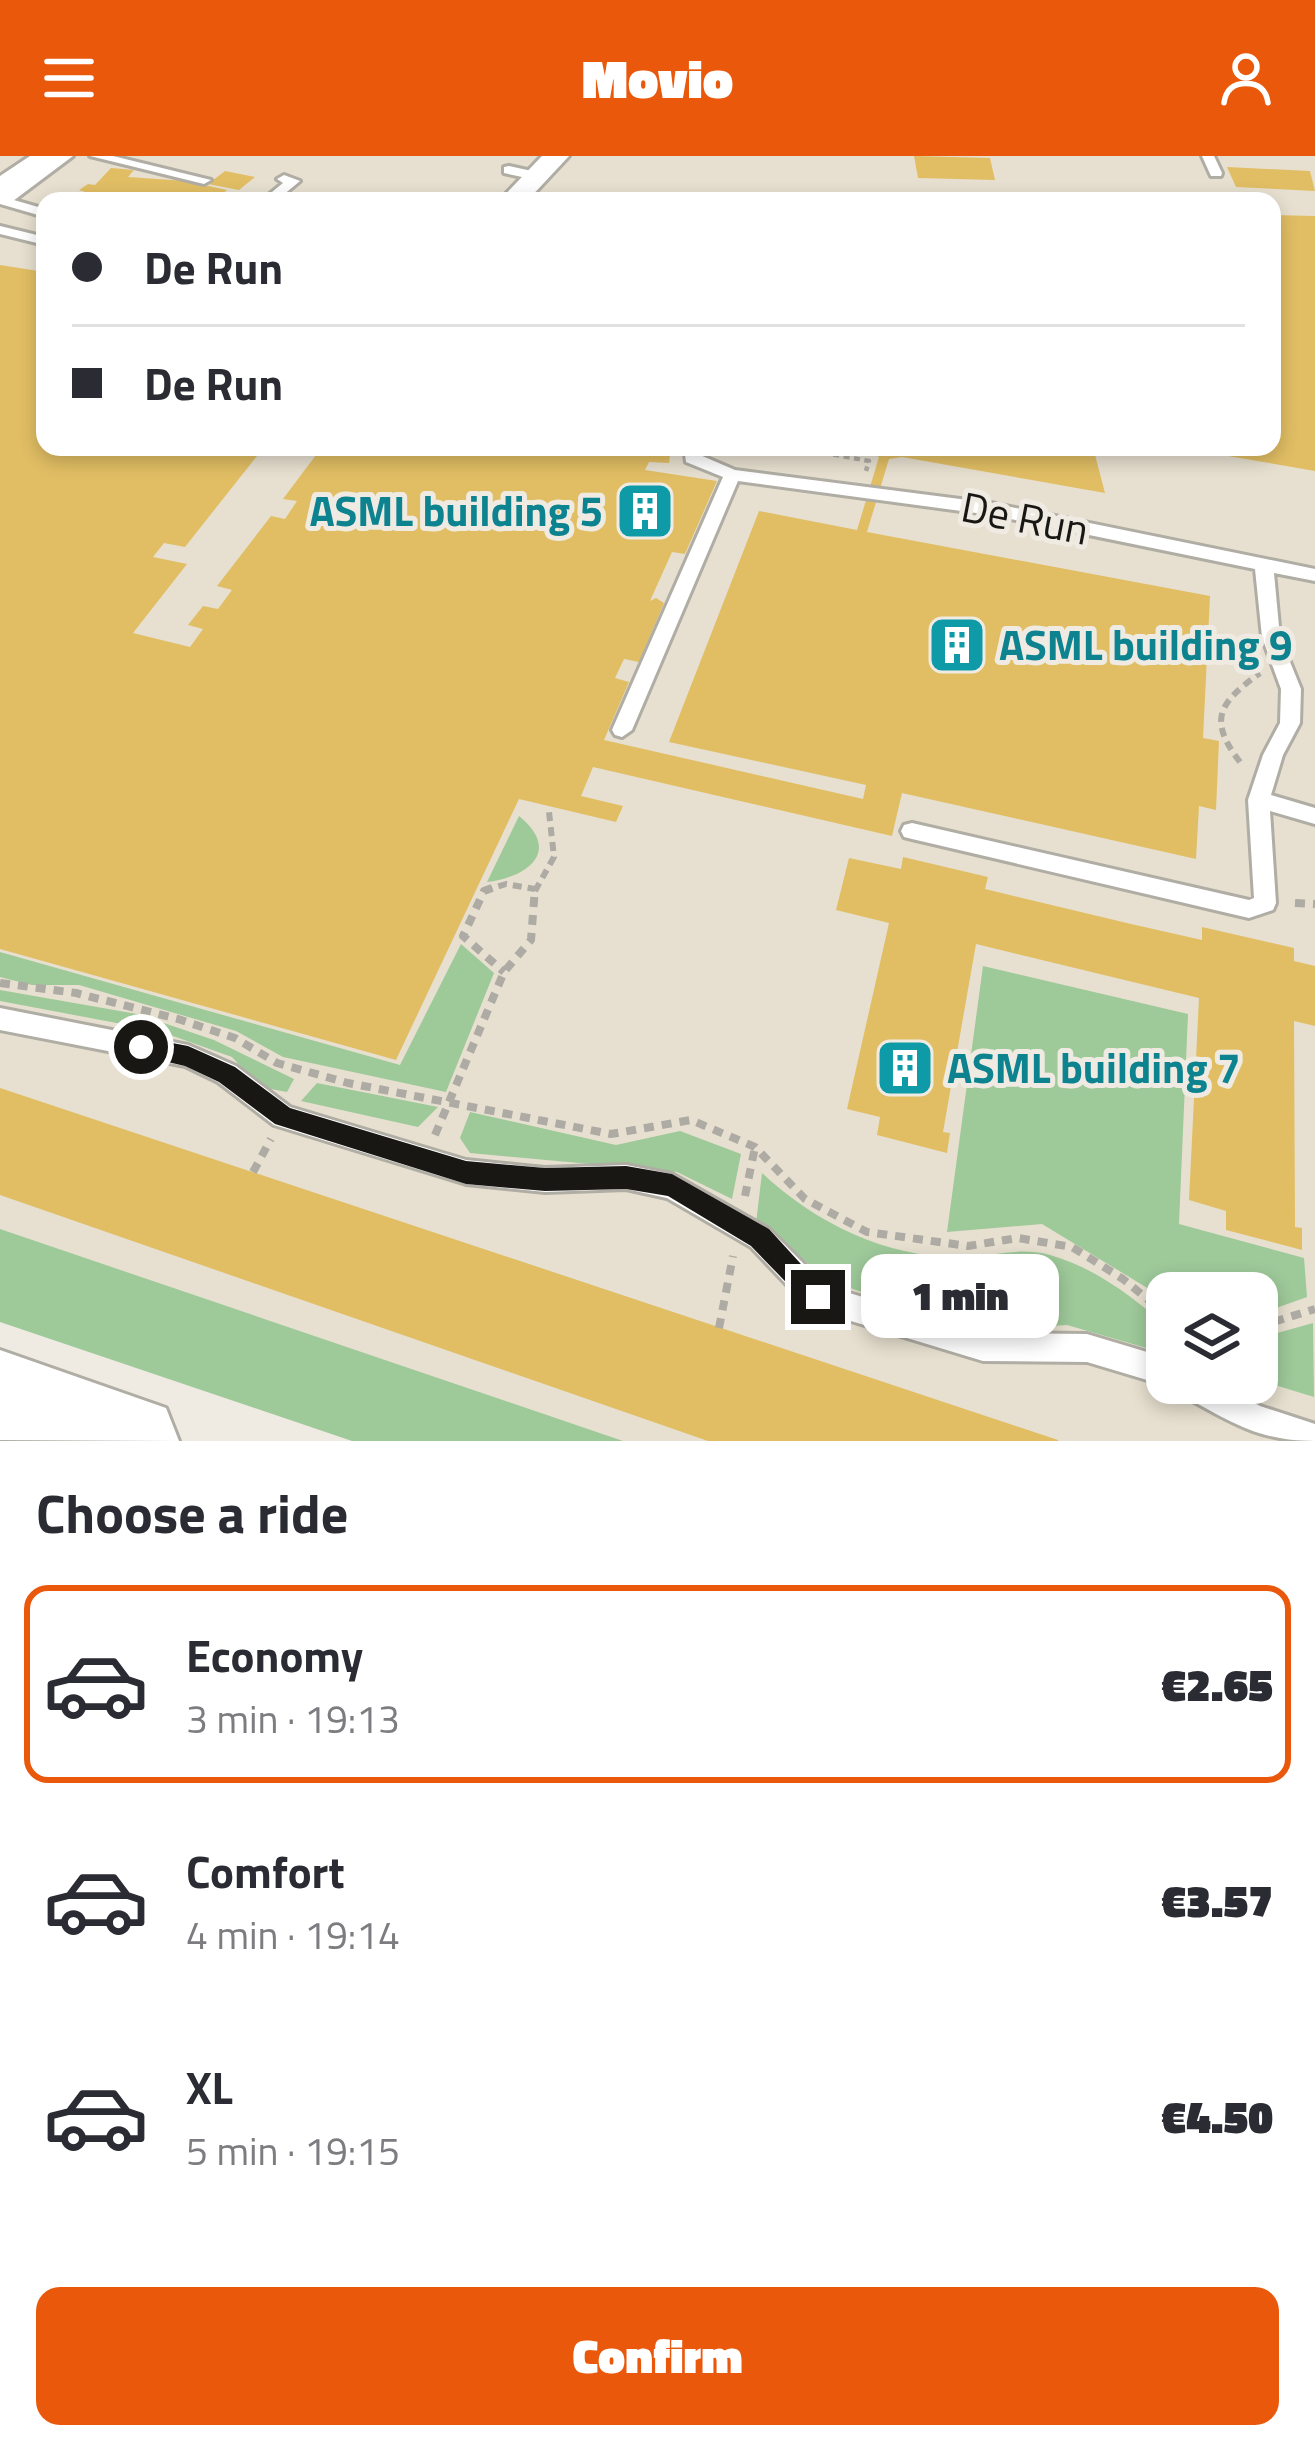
<!DOCTYPE html>
<html lang="en">
<head>
<meta charset="utf-8">
<style>
	:root { --surface:#fff; --page:#f2f2f3; --text:#2b2b33; --muted:#7c7c81; --line:#e1e1e2; --accent:#ea580c }
	body { margin:0; font-family:"Titillium Web",sans-serif; background:var(--page); color:var(--text); height:100vh; display:flex; flex-direction:column; font-size:45px; white-space:nowrap }
	* { box-sizing:border-box; margin:0 }
	p { font-size:39px; color:var(--muted) }
	.icon { flex:none; width:66px; height:66px; fill:none; stroke:currentColor; stroke-width:2; stroke-linecap:round; stroke-linejoin:round }
	.map { position:relative; height:1285px; overflow:hidden }
	.panel { display:flex; flex-direction:column; background:var(--surface); flex:1 }
	.panel>* { flex:none }
	.hud { position:absolute; left:36px; top:36px; width:1245px; height:264px; border-radius:24px; box-shadow:0 6px 18px #0003; display:grid; align-content:center; height:264px; padding:0 36px; background:var(--surface) }
	.buttons { position:absolute; left:1146px; top:1116px; display:grid; gap:24px }
	.buttons a { display:grid; place-items:center; width:132px; height:132px; border-radius:24px; background:var(--surface); box-shadow:0 6px 18px #0003; font-size:60px }
	.end { position:absolute; width:54px; height:54px; margin:-27px; border:15px solid #181714; background:#fff; box-shadow:0 0 0 6px #fff }
	.from { border-radius:50% }
	.bubble { position:absolute; height:84px; border-radius:24px; background:var(--surface); box-shadow:0 6px 18px #0003; font-size:39px; font-weight:800; line-height:84px; text-align:center }
	.hud b { display:flex; align-items:center; gap:42px; height:114px; font-size:45px }
	.hud b+b { border-top:3px solid var(--line) }
	.hud i { width:30px; height:30px; background:var(--text) }
	ul { padding:0; list-style:none }
	li { display:flex; align-items:center; gap:36px; height:198px; margin:0 24px 18px; padding:0 12px; border:6px solid transparent; border-radius:24px }
	li div { flex:1 }
	li b { display:block; font-size:45px }
	li em { font-style:normal; font-weight:800 }
	li.active { border-color:var(--accent) }
	li>.icon { width:108px; height:108px; stroke-width:1.5 }
	h2 { padding:0 36px; font-size:54px; line-height:144px }
	.button { display:flex; gap:24px; margin-top:auto; padding:24px 36px }
	.button a { flex:1; height:138px; border-radius:24px; background:var(--accent); color:#fff; font-size:48px; font-weight:800; line-height:138px; text-align:center }
	header { display:flex; justify-content:space-between; align-items:center; height:156px; padding:0 36px; background:var(--accent); color:#fff; font-size:54px; font-weight:800 }
	.map>svg:first-child { display:block }
	.built { fill:#e7e0d0; fill-rule:evenodd }
	.green { fill:#9ec999 }
	.building { fill:#e1be64 }
	.lines { fill:none; stroke-linecap:round; stroke-linejoin:round }
	.lane-casing { stroke:#b0ada4; stroke-width:6 }
	.street-casing { stroke:#b0ada4; stroke-width:6 }
	.secondary-casing { stroke:#b0ada4; stroke-width:6 }
	.highway-casing { stroke:#b0ada4; stroke-width:6 }
	.path-far2 { stroke:#aeaba4; stroke-width:4.5; stroke-dasharray:6 4.5; stroke-linecap:butt }
	.path-far1 { stroke:#aeaba4; stroke-width:6; stroke-dasharray:9 6; stroke-linecap:butt }
	.path { stroke:#aeaba4; stroke-width:8; stroke-dasharray:10 8; stroke-linecap:butt }
	.lane { fill:#fff; fill-rule:evenodd }
	.street { fill:#fff; fill-rule:evenodd }
	.secondary { fill:#fff; fill-rule:evenodd }
	.highway { fill:#fff; fill-rule:evenodd }
	.route { fill:#181714 }
	.labels { text-anchor:middle; stroke-width:10; stroke-linejoin:round; paint-order:stroke }
	.culture-label { font-size:42px; font-weight:bold; fill:#0d838f; stroke:#efebe2; text-anchor:start }
	.street-label { font-size:42px; fill:#181714; stroke:#efebe2 }
</style>
</head>
<body>
<header><svg class="icon" aria-label="menu" viewBox="0 0 24 24"><path d="M4 6h16M4 12h16M4 18h16"/></svg>Movio<svg class="icon" aria-label="person" viewBox="0 0 24 24"><circle cx="12" cy="8" r="4"/><path d="M4 21q1-7 8-7t8 7"/></svg></header>
<div class="map">
<svg width="1315" height="1285" viewBox="0 0 1315 1285">
	<rect width="100%" height="100%" fill="#efebe2"/>
	<path class="built" d="M 0,0 L 1315,0 L 1315,1285 L 521,1285 L 0,1112 ZM 45,45 L 1272,45 L 1272,291 L 45,291 ZM 1167,1137 L 1257,1137 L 1257,1227 L 1167,1227 Z"/>
	<path class="green" d="M 519,660 C 562,695 528,721 487,726 Z
		M 461,788 L 494,817 L 446,936 L 283,901 L 236,875 L 79,829 L 32,829 L 0,821 L 0,796 L 400,909 Z
		M 983,810 L 1188,858 L 1179,1068 L 1304,1102 L 1307,1141 L 1257,1159 L 1257,1137 L 1167,1137 L 1167,1144 L 1042,1068 L 947,1076 Z
		M 0,834 L 137,858 L 214,884 L 294,923 L 287,936 L 260,931 L 232,901 L 159,875 L 0,845 Z
		M 317,927 L 438,951 L 418,971 L 301,945 Z
		M 470,956 L 616,989 L 680,975 L 741,998 L 732,1043 L 677,1016 L 470,997 L 460,982 Z
		M 762,1017 C 818,1069 890,1104 969,1101 C 996,1099 1022,1091 1050,1099 C 1096,1112 1132,1141 1167,1170 L 1167,1198 L 1067,1169 L 975,1174 L 832,1126 L 756,1067 Z
		M 0,1073 L 623,1285 L 352,1285 L 0,1166 Z
		M 1313,1167 L 1314,1241 L 1265,1226 L 1266,1180 Z"/>
	<path class="building" d="M 914,0 L 990,2 L 995,24 L 918,22 Z
		M 1227,11 L 1310,15 L 1315,35 L 1236,31 Z
		M 111,12 L 134,14 L 128,21 L 186,25 L 227,34 L 213,45 L 67,45 L 85,36 L 79,34 L 88,28 L 95,29 Z
		M 225,15 L 255,21 L 239,34 L 208,28 Z
		M 952,36 L 994,37 L 996,45 L 954,45 Z
		M 1272,59 L 1315,60 L 1315,315 L 1187,293 L 1272,291 Z
		M 0,109 L 45,116 L 45,291 L 264,291 L 185,391 L 164,387 L 153,401 L 187,408 L 133,477 L 190,491 L 203,473 L 188,469 L 203,450 L 218,453 L 232,434 L 217,430 L 271,360 L 285,363 L 297,345 L 283,343 L 322,291 L 670,291 L 676,296 L 670,299 L 669,307 L 649,306 L 645,314 L 717,325 L 685,398 L 672,396 L 650,445 L 656,442 L 664,447 L 639,506 L 624,503 L 615,522 L 629,526 L 604,584 L 863,643 L 866,629 L 669,586 L 759,355 L 857,374 L 879,301 L 859,291 L 1093,291 L 1105,337 L 902,301 L 889,303 L 867,376 L 1210,440 L 1203,582 L 1219,585 L 1216,654 L 1199,650 L 1196,703 L 902,637 L 892,680 L 593,611 L 581,640 L 623,650 L 616,666 L 519,643 L 396,904 L 0,793 Z
		M 903,701 L 988,721 L 985,733 L 1131,768 L 1202,784 L 1202,771 L 1294,792 L 1294,805 L 1315,810 L 1315,870 L 1294,865 L 1295,1071 L 1302,1072 L 1302,1094 L 1226,1074 L 1226,1055 L 1189,1044 L 1199,842 L 976,788 L 943,976 L 950,977 L 947,997 L 877,979 L 880,961 L 847,953 L 889,767 L 836,754 L 849,702 L 901,713 Z
		M 0,932 L 1058,1284 L 1058,1285 L 708,1285 L 0,1039 Z"/>
	<g class="lines">
		<g class="lane-casing">
			<path id="lane" d="M 90,0 L 113,0 L 211,24 L 204,28 Z
				M 1202,0 L 1214,0 L 1222,17 L 1221,20 L 1211,20 Z
				M 509,10 L 541,17 L 542,20 L 536,24 L 504,17 L 504,11 Z
				M 284,19 L 300,25 L 276,45 L 261,45 L 283,27 L 277,23 Z
				M 0,40 L 45,53 L 45,61 L 0,48 Z
				M 0,70 L 45,81 L 45,89 L 0,78 Z
				M 684,291 L 700,291 L 700,299 L 735,314 L 991,347 L 1315,413 L 1315,425 L 1274,417 L 1280,481 L 1301,533 L 1300,567 L 1283,599 L 1271,639 L 1315,652 L 1315,668 L 1270,655 L 1276,747 L 1273,754 L 1249,762 L 912,683 L 904,681 L 901,675 L 904,669 L 912,667 L 1249,744 L 1254,742 L 1248,644 L 1263,599 L 1280,567 L 1281,533 L 1262,481 L 1255,413 L 991,359 L 738,325 L 632,574 L 622,581 L 615,579 L 612,574 L 723,321 L 686,306 Z
				M 0,852 L 188,889 L 236,910 L 290,951 L 466,1004 L 545,1012 L 626,1009 L 672,1018 L 769,1073 L 826,1130 L 983,1177 L 1087,1178 L 1167,1202 L 1167,1227 L 1217,1227 L 1260,1250 L 1315,1268 L 1315,1285 C 1255,1285 1229,1264 1178,1237 L 1174,1227 L 1167,1230 L 1087,1206 L 983,1205 L 818,1155 L 808,1151 L 751,1091 L 667,1042 L 626,1033 L 545,1036 L 466,1028 L 274,969 L 218,926 L 185,910 L 0,874 Z"/>
		</g>
		<g class="street-casing">
			<path id="street" d="M 542,0 L 569,0 L 527,45 L 499,45 Z"/>
		</g>
		<g class="secondary-casing">
			<path id="secondary" d="M 30,0 L 73,0 L 13,45 L 0,48 L 0,20 Z"/>
		</g>
		<g class="highway-casing">
			<path id="highway" d="M 0,1194 L 166,1252 L 179,1285 L 0,1284 Z"/>
		</g>
		<path class="path-far2" d="M 792,291 L 869,305 L 866,315"/>
		<path class="path-far1" d="M 1240,606 C 1206,562 1221,546 1260,517
			M 484,735 L 506,728 L 535,733
			M 535,735 L 554,701 L 549,656"/>
		<path class="path" d="M 492,732 L 484,735 L 463,780 L 504,816
			M 1295,747 L 1315,748
			M 0,827 L 76,837 L 178,863 L 235,882 L 277,907 L 348,927 L 611,978 L 691,964 L 755,991 L 805,1043 L 867,1076 L 968,1090 L 1018,1082 L 1072,1091 L 1123,1123 L 1167,1159
			M 435,979 L 504,816 L 531,784 L 535,732
			M 253,1016 L 271,983
			M 745,1040 L 755,991
			M 1257,1171 L 1315,1153
			M 719,1172 L 733,1100"/>
		<use href="#lane" class="lane"/>
		<use href="#street" class="street"/>
		<use href="#secondary" class="secondary"/>
		<use href="#highway" class="highway"/>
	</g>
	<path class="route" d="M 141,881 L 188,890 L 235,911 L 290,952 L 466,1005 L 545,1012 L 626,1010 L 672,1018 L 769,1073 L 831,1141 L 827,1150 L 818,1154 L 809,1150 L 751,1090 L 668,1040 L 626,1033 L 545,1035 L 466,1028 L 275,968 L 219,926 L 185,910 L 133,898 L 130,891 Z"/>
	<defs>
		<g id="building-square" transform="scale(3)"><rect x="-9" y="-9" width="18" height="18" rx="4" fill="#0f9aa8" stroke="#efebe2"/><path d="M-4-6H4V6H1V3H-1V6H-4ZM-2.5-4.3h1.7v1.8h-1.7ZM.8-4.3h1.7v1.8H.8ZM-2.5-1h1.7V.8h-1.7ZM.8-1h1.7V.8H.8Z" fill="#fff"/></g>
	</defs>
	<g fill-rule="evenodd">
		<use href="#building-square" x="645" y="355"/>
		<use href="#building-square" x="957" y="489"/>
		<use href="#building-square" x="905" y="912"/>
	</g>
	<g class="labels">
		<g class="culture-label">
			<text x="603" y="370" text-anchor="end">ASML building 5</text>
			<text x="999" y="504">ASML building 9</text>
			<text x="947" y="927">ASML building 7</text>
		</g>
		<g class="street-label">
			<text transform="translate(1025 362) rotate(11)" y="15">De Run</text>
		</g>
	</g>
</svg>
<div class="buttons">
<a><svg class="icon" aria-label="layers" viewBox="0 0 24 24"><path d="M12 4l9 5-9 5-9-5zM3 14l9 5 9-5"/></svg></a>
</div>
<i class="end from" style="left:141px;top:891px"></i>
<i class="end" style="left:818px;top:1141px"></i>
<div class="bubble" style="left:861px;top:1098px;width:198px">1 min</div>
<div class="hud">
<b><i class="from"></i>De Run</b>
<b><i></i>De Run</b>
</div>
</div>
<section class="panel">
<h2>Choose a ride</h2>
<ul>
<li class="active"><svg class="icon" aria-label="car" viewBox="0 0 24 24"><path d="M5 17H2v-5l4-1 3-4h7l3 4 3 1v5h-3M9 17h6M6 11h13"/><circle cx="7" cy="17" r="2"/><circle cx="17" cy="17" r="2"/></svg><div><b>Economy</b><p>3 min · 19:13</p></div><em>€2.65</em></li>
<li><svg class="icon" aria-label="car" viewBox="0 0 24 24"><path d="M5 17H2v-5l4-1 3-4h7l3 4 3 1v5h-3M9 17h6M6 11h13"/><circle cx="7" cy="17" r="2"/><circle cx="17" cy="17" r="2"/></svg><div><b>Comfort</b><p>4 min · 19:14</p></div><em>€3.57</em></li>
<li><svg class="icon" aria-label="car" viewBox="0 0 24 24"><path d="M5 17H2v-5l4-1 3-4h7l3 4 3 1v5h-3M9 17h6M6 11h13"/><circle cx="7" cy="17" r="2"/><circle cx="17" cy="17" r="2"/></svg><div><b>XL</b><p>5 min · 19:15</p></div><em>€4.50</em></li>
</ul>
<div class="button"><a>Confirm</a></div>
</section>
</body>
</html>
